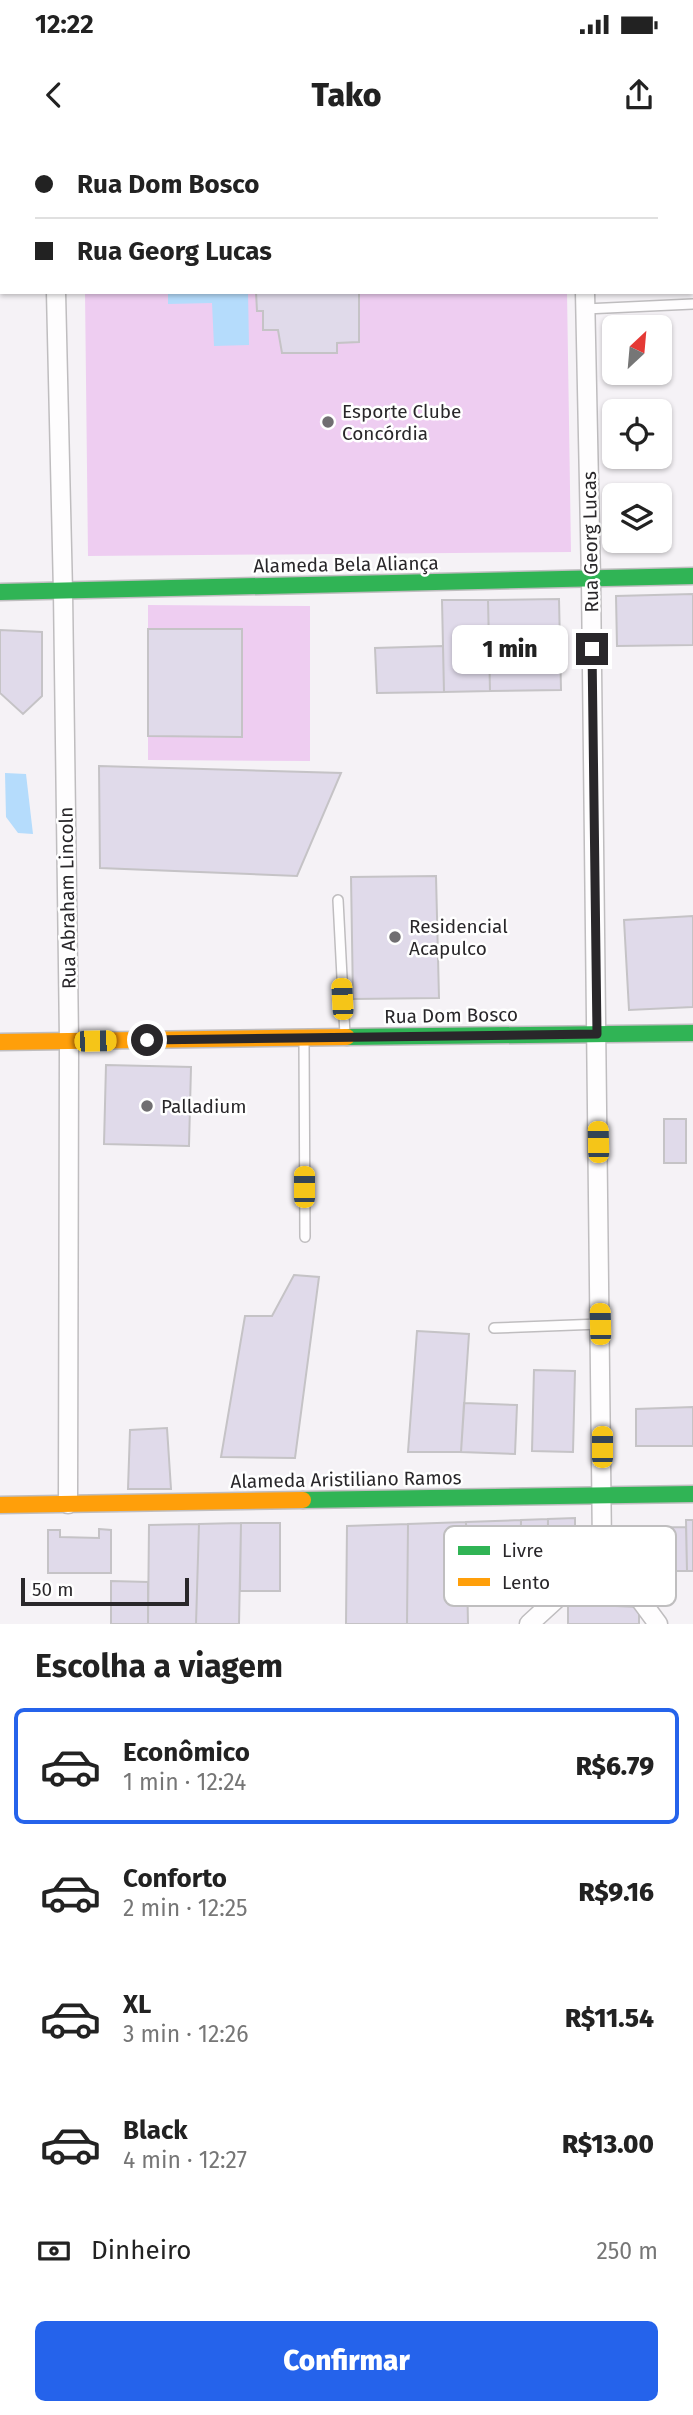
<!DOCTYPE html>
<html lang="pt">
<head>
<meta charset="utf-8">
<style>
	:root { --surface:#fff; --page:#f2f2f2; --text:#222; --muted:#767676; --line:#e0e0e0; --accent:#2563eb }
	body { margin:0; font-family:"Fira Sans",sans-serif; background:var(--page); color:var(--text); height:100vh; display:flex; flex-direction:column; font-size:26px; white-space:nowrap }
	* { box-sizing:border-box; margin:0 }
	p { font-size:23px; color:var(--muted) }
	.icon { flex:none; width:38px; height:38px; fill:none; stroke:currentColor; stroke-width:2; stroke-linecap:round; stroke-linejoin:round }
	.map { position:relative; height:1484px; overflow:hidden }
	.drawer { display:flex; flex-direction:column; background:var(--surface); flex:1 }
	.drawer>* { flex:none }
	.hud { position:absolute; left:0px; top:0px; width:693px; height:154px; box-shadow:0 2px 5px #0004; display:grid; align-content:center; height:154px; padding:0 35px; background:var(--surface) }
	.needle { width:46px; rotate:26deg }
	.controls { position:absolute; left:602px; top:175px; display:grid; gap:14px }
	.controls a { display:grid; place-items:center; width:70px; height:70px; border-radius:10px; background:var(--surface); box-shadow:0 2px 5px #0004; font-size:35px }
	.scale { position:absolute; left:21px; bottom:18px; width:168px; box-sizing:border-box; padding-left:7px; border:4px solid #29272a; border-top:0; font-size:19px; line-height:24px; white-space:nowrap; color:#29272a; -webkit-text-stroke:5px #fff; paint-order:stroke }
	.end { position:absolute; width:32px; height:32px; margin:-16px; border:9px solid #29272a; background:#fff; box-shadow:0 0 0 4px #fff }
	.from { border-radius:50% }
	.bubble { position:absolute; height:49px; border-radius:10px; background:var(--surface); box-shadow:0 2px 5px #0004; font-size:23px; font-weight:800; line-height:49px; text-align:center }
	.car { position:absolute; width:21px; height:42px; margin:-21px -10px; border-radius:9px; box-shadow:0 0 5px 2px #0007; background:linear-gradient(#f5c518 24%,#345 0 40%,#f5c518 0 76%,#345 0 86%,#f5c518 0) }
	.hud b { display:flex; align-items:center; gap:24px; height:66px; font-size:26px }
	.hud b+b { border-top:2px solid var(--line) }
	.hud i { width:18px; height:18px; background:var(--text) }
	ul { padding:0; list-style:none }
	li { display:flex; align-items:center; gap:21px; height:116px; margin:0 14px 10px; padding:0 21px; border:4px solid transparent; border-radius:10px }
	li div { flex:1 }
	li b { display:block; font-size:26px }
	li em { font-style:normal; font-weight:800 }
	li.active { border-color:var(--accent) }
	li>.icon { width:63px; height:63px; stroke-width:1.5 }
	h2 { padding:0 35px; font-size:32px; line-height:84px }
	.pay { display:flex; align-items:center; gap:18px; height:77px; padding:0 35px; font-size:26px }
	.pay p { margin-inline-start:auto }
	.primary-button { display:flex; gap:14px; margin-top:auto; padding:14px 35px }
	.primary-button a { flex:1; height:80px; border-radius:10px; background:var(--accent); color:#fff; font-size:28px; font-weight:800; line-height:80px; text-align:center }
	.status { display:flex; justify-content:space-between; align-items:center; height:49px; padding:0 35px; background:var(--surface); direction:ltr }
	.status svg { height:19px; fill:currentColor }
	header { display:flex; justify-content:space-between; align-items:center; height:91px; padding:0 35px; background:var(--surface); font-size:32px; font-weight:800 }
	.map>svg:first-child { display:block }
	.green { fill:#eecdf1 }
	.water { fill:#b5dcfc }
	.building { fill:#e0daea; stroke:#c5c3c6; stroke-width:2 }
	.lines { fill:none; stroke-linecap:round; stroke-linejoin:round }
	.lane-casing { stroke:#bfbdbf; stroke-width:12 }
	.street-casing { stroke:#bfbdbf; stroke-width:21 }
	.fast-casing { stroke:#bfbdbf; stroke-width:19 }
	.slow-casing { stroke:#bfbdbf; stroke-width:19 }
	.lane { stroke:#fefdfe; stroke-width:9 }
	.street { stroke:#fefdfe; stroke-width:18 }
	.fast { stroke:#30b455; stroke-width:16 }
	.slow { stroke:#ff9f0a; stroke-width:16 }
	.route { stroke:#29272a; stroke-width:9 }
	.poi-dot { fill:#706e71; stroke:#fff; stroke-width:2.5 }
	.labels { text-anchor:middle; stroke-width:5; stroke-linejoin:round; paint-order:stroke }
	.poi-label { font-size:19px; fill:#29272a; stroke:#fff; text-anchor:start }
	.street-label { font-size:19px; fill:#29272a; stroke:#fff }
	.key { fill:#fff; stroke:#bfbebf; stroke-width:2 }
	.key-label { font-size:19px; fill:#29272a }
</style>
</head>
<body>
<div class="status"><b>12:22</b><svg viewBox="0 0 49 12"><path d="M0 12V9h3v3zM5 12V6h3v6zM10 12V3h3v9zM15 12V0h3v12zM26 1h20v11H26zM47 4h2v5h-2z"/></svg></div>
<header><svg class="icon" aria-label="back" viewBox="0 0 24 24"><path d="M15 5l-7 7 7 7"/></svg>Tako<svg class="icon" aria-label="share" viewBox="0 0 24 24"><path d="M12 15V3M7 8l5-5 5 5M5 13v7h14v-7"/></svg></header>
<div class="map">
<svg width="693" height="1484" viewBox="0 0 693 1484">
	<rect width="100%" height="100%" fill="#f5f2f6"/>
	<path class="green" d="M 85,152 L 567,152 L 571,412 L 88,416 Z
		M 148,465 L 310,466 L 310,621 L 148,620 Z"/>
	<path class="water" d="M 168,152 L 248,152 L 249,205 L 214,206 L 212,163 L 168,164 Z
		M 5,633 L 26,634 L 33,694 L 18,693 L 6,677 Z"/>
	<path class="building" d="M 0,0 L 17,0 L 2,2 L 2,83 Z
		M 256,152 L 359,152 L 359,202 L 337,203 L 337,213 L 282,213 L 278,190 L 263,190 L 263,171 L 257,171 Z
		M 693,454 L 693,505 L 617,506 L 616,456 Z
		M 559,459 L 561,550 L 490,551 L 488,460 Z
		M 442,460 L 488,460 L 490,551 L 444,552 Z
		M 148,489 L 242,489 L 242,597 L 148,596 Z
		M 0,490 L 42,492 L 42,556 L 23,574 L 0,553 Z
		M 443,506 L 444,552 L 377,553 L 375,508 Z
		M 99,626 L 341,633 L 297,736 L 100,728 Z
		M 436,736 L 439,858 L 353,859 L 351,737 Z
		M 693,776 L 693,867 L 629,870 L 624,780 Z
		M 106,925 L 191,927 L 189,1006 L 104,1004 Z
		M 664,979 L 686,979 L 686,1023 L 664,1023 Z
		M 294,1135 L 319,1137 L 295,1318 L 221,1317 L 245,1176 L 272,1176 Z
		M 417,1191 L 469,1194 L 461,1312 L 408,1312 Z
		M 534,1230 L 575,1231 L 573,1312 L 532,1311 Z
		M 464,1263 L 517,1265 L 515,1314 L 461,1312 Z
		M 693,1267 L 693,1306 L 636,1306 L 636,1269 Z
		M 167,1288 L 171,1349 L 128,1349 L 130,1290 Z
		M 575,1378 L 575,1431 L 548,1431 L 548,1379 Z
		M 548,1379 L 547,1436 L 520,1436 L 521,1380 Z
		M 521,1380 L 521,1431 L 467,1432 L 466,1382 Z
		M 686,1380 L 693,1380 L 693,1431 L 687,1431 Z
		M 466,1382 L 468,1484 L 407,1484 L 408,1384 Z
		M 241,1383 L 239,1484 L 196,1484 L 199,1384 Z
		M 241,1383 L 280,1383 L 280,1451 L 240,1451 Z
		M 199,1384 L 196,1484 L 148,1484 L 149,1385 Z
		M 408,1384 L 407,1484 L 346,1484 L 347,1386 Z
		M 686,1387 L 687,1431 L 639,1431 L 638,1388 Z
		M 99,1389 L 111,1390 L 111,1433 L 48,1433 L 48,1390 L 60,1390 L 60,1397 L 99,1398 Z
		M 111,1441 L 148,1442 L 148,1484 L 111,1484 Z
		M 568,1464 L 639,1467 L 639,1484 L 568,1484 Z"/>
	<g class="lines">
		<g class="lane-casing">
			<path id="lane" d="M 585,169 L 693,164
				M 338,760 L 345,895
				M 304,900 L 305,1097
				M 494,1188 L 600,1184"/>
		</g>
		<g class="street-casing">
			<path id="street" d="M 53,0 L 53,2
				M 583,0 L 583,2
				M 56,152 L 63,452 L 69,901 L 68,1364
				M 585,152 L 591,440 L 602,1408
				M 602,1408 L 658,1484
				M 529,1484 L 577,1440 L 602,1408"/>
		</g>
		<g class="fast-casing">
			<path id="fast" d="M 0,452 L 693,436
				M 347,897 L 693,893
				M 303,1360 L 693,1354"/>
		</g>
		<g class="slow-casing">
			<path id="slow" d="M 0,902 L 347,897
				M 0,1365 L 303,1360"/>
		</g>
		<use href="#lane" class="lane"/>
		<use href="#street" class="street"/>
		<use href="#fast" class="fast"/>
		<use href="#slow" class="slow"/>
	</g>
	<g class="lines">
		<path class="route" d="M 147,900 L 597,894 L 592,509"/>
	</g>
	<g class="poi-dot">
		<circle cx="328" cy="282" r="7"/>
		<circle cx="395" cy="797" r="7"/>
		<circle cx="147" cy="966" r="7"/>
	</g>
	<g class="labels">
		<g class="poi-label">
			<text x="342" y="278">Esporte Clube<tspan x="342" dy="22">Concórdia</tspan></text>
			<text x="409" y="793">Residencial<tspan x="409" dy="22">Acapulco</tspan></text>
			<text x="161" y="973">Palladium</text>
		</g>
		<g class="street-label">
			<text transform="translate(590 402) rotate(-91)" y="7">Rua Georg Lucas</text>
			<text transform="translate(346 424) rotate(-1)" y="7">Alameda Bela Aliança</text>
			<text transform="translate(67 758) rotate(-91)" y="7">Rua Abraham Lincoln</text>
			<text transform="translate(451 875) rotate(-1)" y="7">Rua Dom Bosco</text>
			<text transform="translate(346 1339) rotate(-1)" y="7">Alameda Aristiliano Ramos</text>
		</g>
	</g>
	<rect x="444" y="1386" width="232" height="80" rx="10" class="key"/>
	<rect x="458" y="1406" width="32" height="9" fill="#30b455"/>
	<rect x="458" y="1438" width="32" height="8" fill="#ff9f0a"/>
	<g class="key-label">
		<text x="502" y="1417">Livre</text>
		<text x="502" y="1449">Lento</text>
	</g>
</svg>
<div class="controls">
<a><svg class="needle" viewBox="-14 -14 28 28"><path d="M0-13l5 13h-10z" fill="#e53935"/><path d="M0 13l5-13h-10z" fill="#767676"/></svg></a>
<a><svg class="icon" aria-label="locate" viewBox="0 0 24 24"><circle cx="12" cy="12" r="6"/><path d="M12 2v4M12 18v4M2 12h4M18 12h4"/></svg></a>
<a><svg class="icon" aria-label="layers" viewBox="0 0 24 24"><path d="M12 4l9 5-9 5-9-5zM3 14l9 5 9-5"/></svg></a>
</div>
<div class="scale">50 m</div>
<i class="end from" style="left:147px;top:900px"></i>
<i class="end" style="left:592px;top:509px"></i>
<div class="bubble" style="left:452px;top:485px;width:116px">1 min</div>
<i class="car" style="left:342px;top:859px;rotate:357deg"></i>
<i class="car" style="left:95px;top:901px;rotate:89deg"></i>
<i class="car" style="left:598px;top:1002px;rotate:359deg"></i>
<i class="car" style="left:304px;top:1047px;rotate:0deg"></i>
<i class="car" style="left:600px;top:1184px;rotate:359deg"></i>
<i class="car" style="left:602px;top:1307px;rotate:0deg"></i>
<div class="hud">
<b><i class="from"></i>Rua Dom Bosco</b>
<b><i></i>Rua Georg Lucas</b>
</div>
</div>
<section class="drawer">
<h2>Escolha a viagem</h2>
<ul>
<li class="active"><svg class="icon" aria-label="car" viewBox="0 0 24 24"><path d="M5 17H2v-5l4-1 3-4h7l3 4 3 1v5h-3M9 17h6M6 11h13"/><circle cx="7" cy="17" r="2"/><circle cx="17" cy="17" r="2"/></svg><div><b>Econômico</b><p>1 min · 12:24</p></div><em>R$6.79</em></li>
<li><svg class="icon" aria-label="car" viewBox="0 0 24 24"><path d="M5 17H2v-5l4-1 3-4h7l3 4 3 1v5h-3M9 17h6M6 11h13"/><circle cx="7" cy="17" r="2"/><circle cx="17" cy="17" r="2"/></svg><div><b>Conforto</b><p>2 min · 12:25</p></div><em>R$9.16</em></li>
<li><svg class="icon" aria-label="car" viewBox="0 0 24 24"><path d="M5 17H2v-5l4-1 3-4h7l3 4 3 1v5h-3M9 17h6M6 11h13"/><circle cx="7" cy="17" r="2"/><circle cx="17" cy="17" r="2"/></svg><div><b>XL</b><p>3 min · 12:26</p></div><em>R$11.54</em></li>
<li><svg class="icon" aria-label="car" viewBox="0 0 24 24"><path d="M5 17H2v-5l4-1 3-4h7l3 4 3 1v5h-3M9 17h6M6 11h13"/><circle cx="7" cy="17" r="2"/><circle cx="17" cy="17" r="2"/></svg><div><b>Black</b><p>4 min · 12:27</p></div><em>R$13.00</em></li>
</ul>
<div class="pay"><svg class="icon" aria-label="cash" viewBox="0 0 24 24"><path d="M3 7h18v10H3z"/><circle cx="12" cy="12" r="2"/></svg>Dinheiro<p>250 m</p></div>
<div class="primary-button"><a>Confirmar</a></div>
</section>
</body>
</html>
